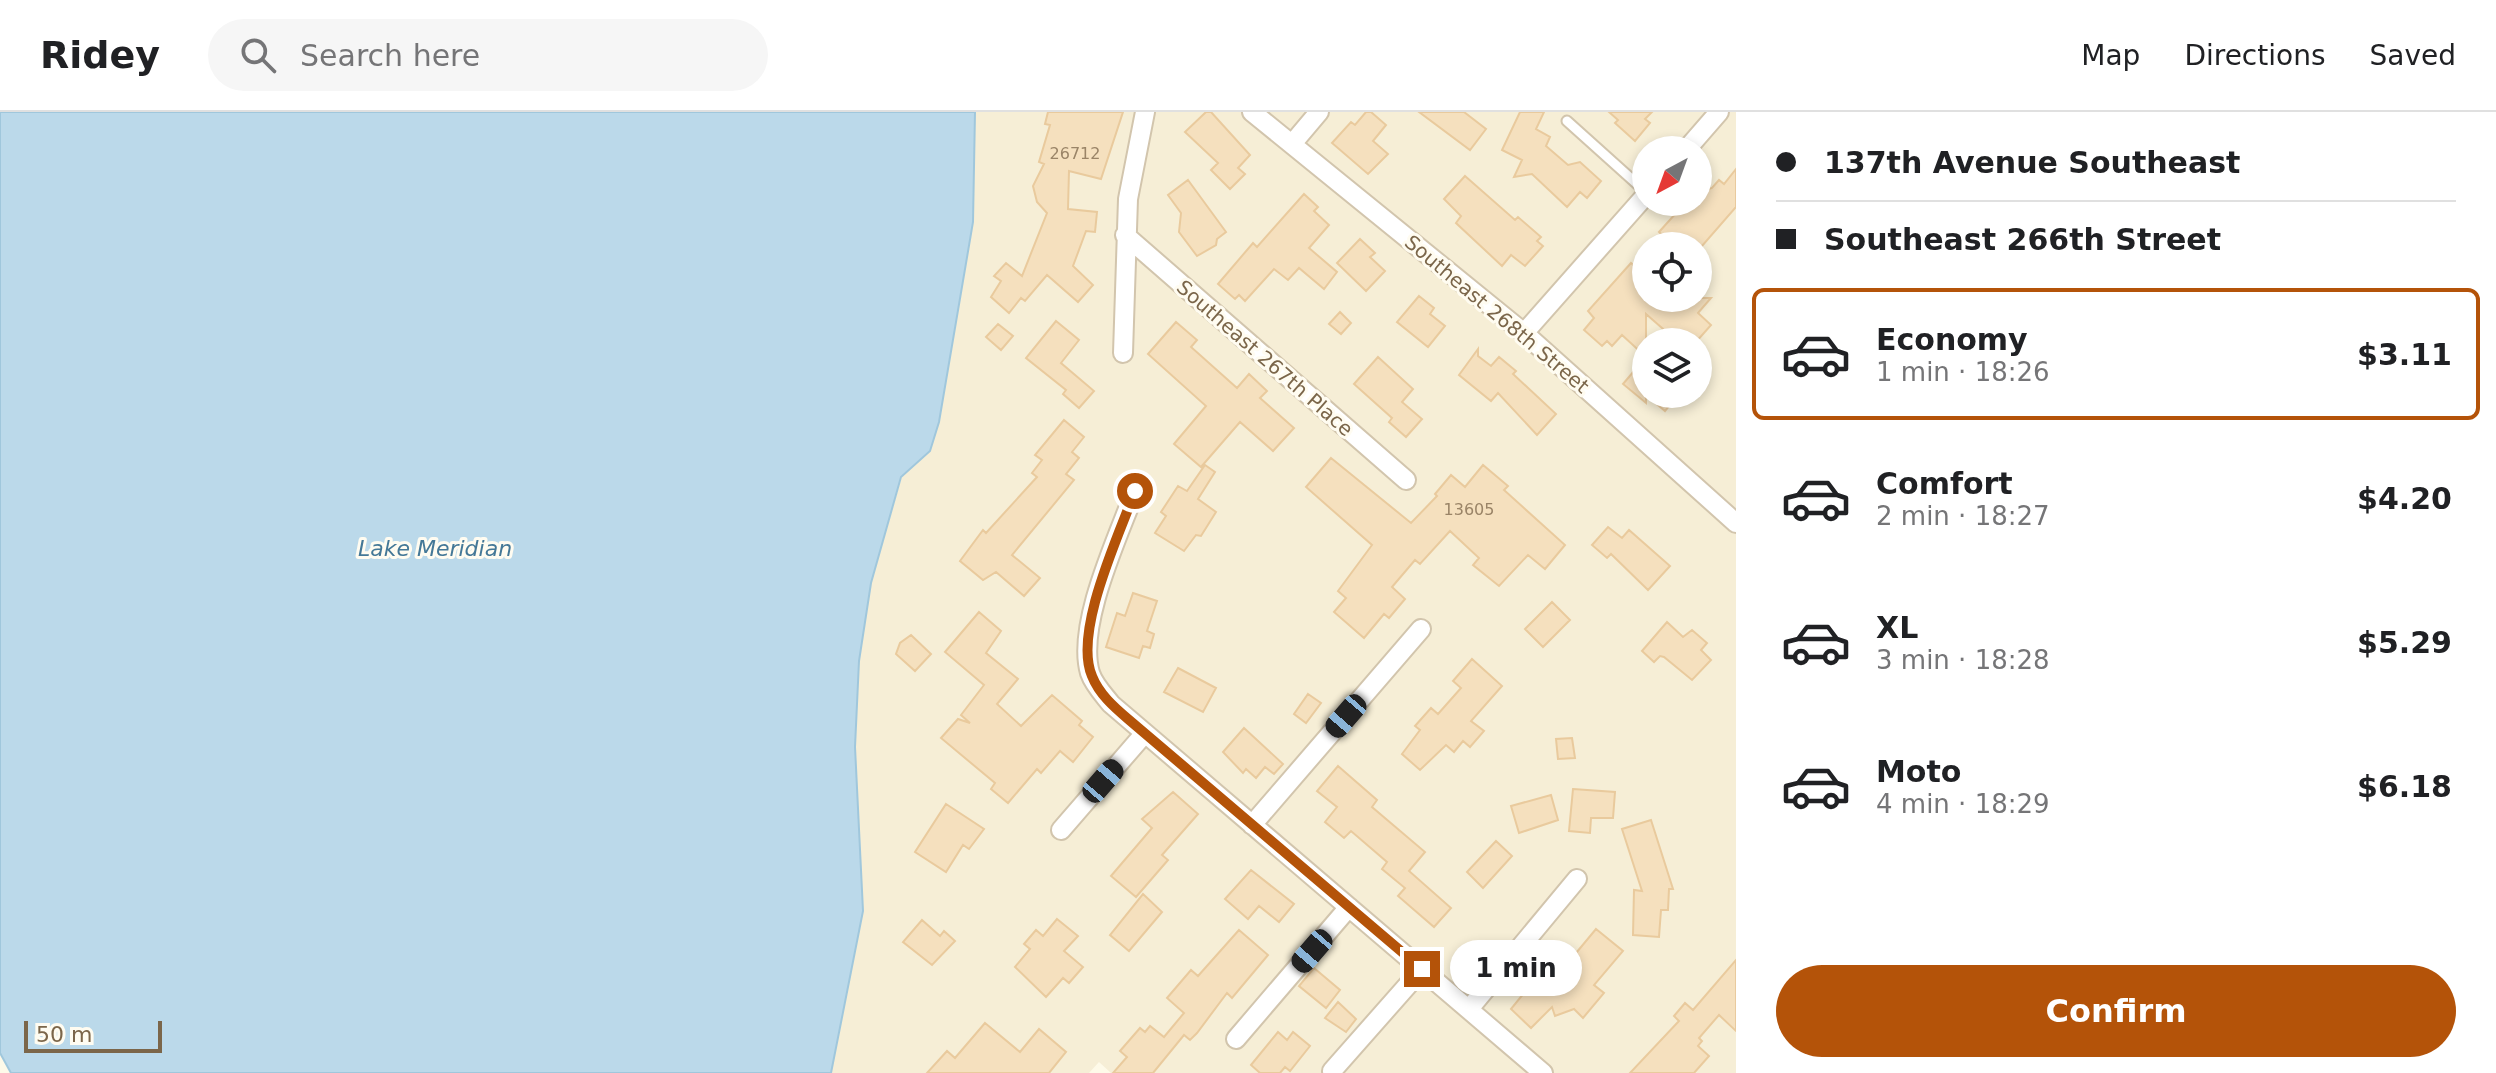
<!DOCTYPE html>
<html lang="en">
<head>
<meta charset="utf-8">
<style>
	:root { --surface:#fff; --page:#f6f6f6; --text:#202124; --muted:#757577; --line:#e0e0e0; --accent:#b45309 }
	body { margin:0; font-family:"DejaVu Sans",sans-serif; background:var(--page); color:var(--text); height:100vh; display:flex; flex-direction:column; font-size:30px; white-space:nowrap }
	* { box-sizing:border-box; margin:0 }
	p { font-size:26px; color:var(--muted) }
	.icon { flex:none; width:44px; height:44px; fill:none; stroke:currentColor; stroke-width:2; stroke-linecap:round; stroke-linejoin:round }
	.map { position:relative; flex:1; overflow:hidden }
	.panel { display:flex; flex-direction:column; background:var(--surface); width:760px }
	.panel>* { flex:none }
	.hud { display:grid; align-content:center; height:176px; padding:0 40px; background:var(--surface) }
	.needle { width:52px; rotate:221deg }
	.tools { position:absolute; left:1632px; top:24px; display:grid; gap:16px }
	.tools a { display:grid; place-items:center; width:80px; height:80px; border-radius:50%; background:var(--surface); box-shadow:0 4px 12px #0003; font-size:40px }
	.scale { position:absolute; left:24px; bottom:20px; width:138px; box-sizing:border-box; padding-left:8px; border:4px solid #7b664a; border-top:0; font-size:22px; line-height:28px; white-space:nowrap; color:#7b664a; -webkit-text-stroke:6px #fffcf1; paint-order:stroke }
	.end { position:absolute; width:36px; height:36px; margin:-18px; border:10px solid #b45309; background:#fff; box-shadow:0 0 0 4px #fff }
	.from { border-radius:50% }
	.bubble { position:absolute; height:56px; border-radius:28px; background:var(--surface); box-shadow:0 4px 12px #0003; font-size:26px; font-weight:800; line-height:56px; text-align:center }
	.car { position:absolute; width:24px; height:48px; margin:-24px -12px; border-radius:10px; box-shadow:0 0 6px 2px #0007; background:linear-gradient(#222 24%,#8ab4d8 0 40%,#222 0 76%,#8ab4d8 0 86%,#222 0) }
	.hud b { display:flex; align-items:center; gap:28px; height:76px; font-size:30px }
	.hud b+b { border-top:2px solid var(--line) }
	.hud i { width:20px; height:20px; background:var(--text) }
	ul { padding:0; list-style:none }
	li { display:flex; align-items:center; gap:24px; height:132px; margin:0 16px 12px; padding:0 24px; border:4px solid transparent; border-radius:12px }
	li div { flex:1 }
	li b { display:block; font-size:30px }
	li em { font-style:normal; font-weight:800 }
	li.on { border-color:var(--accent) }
	li>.icon { width:72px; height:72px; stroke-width:1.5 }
	.cta { display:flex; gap:16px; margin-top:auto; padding:16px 40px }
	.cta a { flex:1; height:92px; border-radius:48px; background:var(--accent); color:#fff; font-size:32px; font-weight:800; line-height:92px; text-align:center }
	header { display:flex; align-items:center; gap:48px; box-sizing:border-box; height:112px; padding:0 40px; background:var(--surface); border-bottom:2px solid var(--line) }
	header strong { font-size:38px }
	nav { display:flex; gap:44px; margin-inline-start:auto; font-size:28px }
	.search { width:560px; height:72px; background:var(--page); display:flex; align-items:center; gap:20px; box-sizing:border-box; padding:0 28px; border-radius:44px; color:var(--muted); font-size:30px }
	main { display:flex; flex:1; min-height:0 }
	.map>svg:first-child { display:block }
	.residential { fill:#f6eed6; fill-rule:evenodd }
	.water { fill:#bbd9ea; stroke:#a0c7dc; stroke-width:2 }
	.building { fill:#f5e0be; stroke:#e9ca9d; stroke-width:2 }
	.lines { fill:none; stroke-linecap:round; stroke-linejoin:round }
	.lane-casing { stroke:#d2c5ad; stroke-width:13 }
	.street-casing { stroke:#d2c5ad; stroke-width:22 }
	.lane { stroke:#fff; stroke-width:9 }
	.street { stroke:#fff; stroke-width:18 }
	.route { stroke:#b45309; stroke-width:10 }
	.labels { text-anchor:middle; stroke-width:6; stroke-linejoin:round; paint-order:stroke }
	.number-label { font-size:16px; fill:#9a8467 }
	.street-label { font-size:20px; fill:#7b664a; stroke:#fffcf1 }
	.water-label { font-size:22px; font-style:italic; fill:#447897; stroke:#fffcf1 }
</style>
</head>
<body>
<header>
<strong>Ridey</strong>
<div class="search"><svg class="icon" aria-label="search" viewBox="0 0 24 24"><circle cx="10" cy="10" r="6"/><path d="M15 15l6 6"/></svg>Search here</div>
<nav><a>Map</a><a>Directions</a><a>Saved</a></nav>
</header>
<main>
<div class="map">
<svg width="1736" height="961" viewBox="0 0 1736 961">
	<rect width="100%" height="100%" fill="#fefae9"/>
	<path class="residential" d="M 975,0 L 1736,0 L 1736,961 L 1111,961 L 1099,950 L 1089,961 L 831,961 L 863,799 L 855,635 L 859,549 L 871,471 L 903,361 L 930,339 L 973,110 ZM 1646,38 L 1698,38 L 1698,90 L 1646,90 ZM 1646,134 L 1698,134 L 1698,186 L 1646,186 ZM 1646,230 L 1698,230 L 1698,282 L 1646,282 Z"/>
	<path class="water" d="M 0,0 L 975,0 L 973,110 L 939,310 L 930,339 L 901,365 L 871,471 L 859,549 L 855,635 L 863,799 L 831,961 L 11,961 L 0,941 Z"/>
	<path class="building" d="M 1048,0 L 1123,0 L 1101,67 L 1069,59 L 1068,97 L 1097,100 L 1095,120 L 1086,119 L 1073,154 L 1093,173 L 1078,190 L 1047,163 L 1025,189 L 1021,186 L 1009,201 L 991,185 L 1001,169 L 994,164 L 1006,151 L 1022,164 L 1047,101 L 1037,90 L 1033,74 L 1044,52 L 1039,50 L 1050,13 L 1045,12 Z
		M 1206,0 L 1211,0 L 1250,43 L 1238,56 L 1245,62 L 1230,77 L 1211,58 L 1218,51 L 1185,20 Z
		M 1366,0 L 1371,0 L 1386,13 L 1373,29 L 1388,42 L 1368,62 L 1332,31 L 1351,10 L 1355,13 Z
		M 1419,0 L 1464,0 L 1486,17 L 1470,38 Z
		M 1520,0 L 1544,0 L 1536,17 L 1550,25 L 1546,34 L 1568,53 L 1580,50 L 1601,69 L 1587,86 L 1580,80 L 1567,95 L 1532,62 L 1514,65 L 1522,48 L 1502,38 Z
		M 1609,0 L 1652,0 L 1645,7 L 1650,11 L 1635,29 L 1615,11 L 1618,8 Z
		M 1736,57 L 1736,95 L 1702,134 L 1674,134 L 1659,120 L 1686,90 L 1698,90 L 1698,71 L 1706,78 L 1712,76 L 1719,68 L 1724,72 Z
		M 1465,64 L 1515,108 L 1518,105 L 1541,125 L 1537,129 L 1543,134 L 1525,154 L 1511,143 L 1502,154 L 1456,111 L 1461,104 L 1444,87 Z
		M 1188,68 L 1226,120 L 1217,127 L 1216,133 L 1197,144 L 1179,120 L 1181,101 L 1168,83 Z
		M 1304,82 L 1318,95 L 1314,99 L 1329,113 L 1309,136 L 1337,160 L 1324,177 L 1299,156 L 1288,168 L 1274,157 L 1245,189 L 1239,183 L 1235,187 L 1218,172 L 1253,131 L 1257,135 Z
		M 1360,127 L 1375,141 L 1370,145 L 1385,159 L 1366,179 L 1337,151 Z
		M 1631,151 L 1646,164 L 1646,186 L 1711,186 L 1698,201 L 1711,213 L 1696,230 L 1678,230 L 1646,202 L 1646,282 L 1679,282 L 1665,299 L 1646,283 L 1646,291 L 1623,272 L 1646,245 L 1622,223 L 1612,234 L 1607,229 L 1602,234 L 1584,218 L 1594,206 L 1588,199 Z
		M 1419,184 L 1434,196 L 1430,202 L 1445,214 L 1428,235 L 1397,210 Z
		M 1340,200 L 1351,211 L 1341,222 L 1329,212 Z
		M 1056,209 L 1079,228 L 1061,251 L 1094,279 L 1079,296 L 1063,282 L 1066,278 L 1026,246 Z
		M 1176,210 L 1197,228 L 1191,235 L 1237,276 L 1249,262 L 1267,279 L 1260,286 L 1294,316 L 1273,339 L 1240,310 L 1201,355 L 1174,332 L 1206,294 L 1148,242 Z
		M 998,212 L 1013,224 L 1001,238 L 986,225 Z
		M 1478,237 L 1478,244 L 1491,254 L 1499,245 L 1516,259 L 1513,262 L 1556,302 L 1537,323 L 1498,281 L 1491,289 L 1459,263 Z
		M 1378,245 L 1413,277 L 1402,290 L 1422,307 L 1406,325 L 1389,310 L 1392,306 L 1354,272 Z
		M 1064,308 L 1084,325 L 1072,340 L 1079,346 L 1066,362 L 1074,368 L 1012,443 L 1040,466 L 1024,484 L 996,460 L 983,468 L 960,449 L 983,418 L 986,421 L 1037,365 L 1032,361 L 1042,348 L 1035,343 Z
		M 1331,346 L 1411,411 L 1437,384 L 1435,382 L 1451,363 L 1465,375 L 1483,353 L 1508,374 L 1504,378 L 1565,433 L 1545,457 L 1528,443 L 1499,474 L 1473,453 L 1479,446 L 1450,419 L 1420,452 L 1415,448 L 1392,475 L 1405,487 L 1389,506 L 1384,502 L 1364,526 L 1334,500 L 1346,486 L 1338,479 L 1372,433 L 1306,375 Z
		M 1205,353 L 1215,360 L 1198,387 L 1216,400 L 1201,424 L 1196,423 L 1184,439 L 1155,421 L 1166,404 L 1161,400 L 1178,374 L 1187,379 Z
		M 1608,415 L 1622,426 L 1629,418 L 1670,454 L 1648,478 L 1611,442 L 1607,446 L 1592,433 Z
		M 1133,481 L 1157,489 L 1147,519 L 1154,522 L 1150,536 L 1143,534 L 1139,546 L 1106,535 L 1117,501 L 1125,504 Z
		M 1552,490 L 1570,508 L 1543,535 L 1525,517 Z
		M 979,500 L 1001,519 L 986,541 L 1018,567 L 997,592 L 1021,614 L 1052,583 L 1082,609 L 1079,613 L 1093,625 L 1073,650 L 1060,639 L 1041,661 L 1037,657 L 1008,691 L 991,677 L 995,671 L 941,626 L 958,607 L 970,611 L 961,603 L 984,573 L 945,540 Z
		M 1667,510 L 1683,525 L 1692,518 L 1707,531 L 1701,538 L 1711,548 L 1692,568 L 1664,545 L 1660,544 L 1654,550 L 1642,539 Z
		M 911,523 L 931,542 L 915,559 L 896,542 L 900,531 Z
		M 1472,547 L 1502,574 L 1471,609 L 1484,619 L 1470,635 L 1463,629 L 1454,640 L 1446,633 L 1420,658 L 1402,642 L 1420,618 L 1415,614 L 1431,596 L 1438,602 L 1461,576 L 1453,569 Z
		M 1178,556 L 1216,576 L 1203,600 L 1164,580 Z
		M 1308,582 L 1321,591 L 1306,611 L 1294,602 Z
		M 1244,616 L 1283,652 L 1274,662 L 1265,655 L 1256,666 L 1246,657 L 1243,661 L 1223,640 Z
		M 1572,626 L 1575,646 L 1558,647 L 1556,627 Z
		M 1338,654 L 1377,688 L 1372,695 L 1425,740 L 1409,759 L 1451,796 L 1434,815 L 1398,784 L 1405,776 L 1382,757 L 1387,750 L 1351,719 L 1344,726 L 1325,710 L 1337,695 L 1317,679 Z
		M 1573,677 L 1615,680 L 1613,706 L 1591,706 L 1590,721 L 1569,719 Z
		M 1173,680 L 1198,702 L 1162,743 L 1168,748 L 1136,785 L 1111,764 L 1152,716 L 1142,707 Z
		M 1551,683 L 1558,708 L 1519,721 L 1511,694 Z
		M 946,692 L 984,717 L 969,737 L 963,733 L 946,760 L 915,740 Z
		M 1651,708 L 1673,777 L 1669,777 L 1668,798 L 1661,798 L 1659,825 L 1633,823 L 1634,778 L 1642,779 L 1622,717 Z
		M 1496,729 L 1512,744 L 1483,776 L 1467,760 Z
		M 1251,758 L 1294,792 L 1279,810 L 1259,794 L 1248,807 L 1225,787 Z
		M 1143,782 L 1162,800 L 1129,839 L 1110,823 Z
		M 1057,807 L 1078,824 L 1064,839 L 1083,855 L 1069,871 L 1063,866 L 1046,885 L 1015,855 L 1030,837 L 1024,832 L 1036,818 L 1043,824 Z
		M 922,808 L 940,824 L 944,819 L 955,829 L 932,853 L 903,830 Z
		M 1596,817 L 1623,839 L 1594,873 L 1604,881 L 1583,906 L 1574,897 L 1555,904 L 1552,895 L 1531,916 L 1511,897 L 1546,854 L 1557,864 Z
		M 1239,818 L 1268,843 L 1232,886 L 1227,881 L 1197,921 L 1190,928 L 1184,923 L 1153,961 L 1113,961 L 1127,945 L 1120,939 L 1140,916 L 1145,920 L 1150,914 L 1164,925 L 1184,901 L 1167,886 L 1191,858 L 1198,864 Z
		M 1736,848 L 1736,919 L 1719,903 L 1699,926 L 1702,929 L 1698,934 L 1709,944 L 1694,961 L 1630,961 L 1679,909 L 1674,904 L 1685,891 L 1693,898 Z
		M 1314,856 L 1340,878 L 1326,896 L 1299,874 Z
		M 1338,890 L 1356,907 L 1346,920 L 1325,906 Z
		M 985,911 L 1020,940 L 1039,917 L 1066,940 L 1049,961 L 927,961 L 947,939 L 955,946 Z
		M 1278,920 L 1287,928 L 1293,920 L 1310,934 L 1290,959 L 1285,955 L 1280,961 L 1260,961 L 1251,953 Z"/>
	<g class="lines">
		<g class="lane-casing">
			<path id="lane" d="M 1567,9 L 1646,80"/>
		</g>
		<g class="street-casing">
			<path id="street" d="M 1252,0 L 1524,221 L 1736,411
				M 1292,32 L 1319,0
				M 1686,38 L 1719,0
				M 1125,123 L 1406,368
				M 1524,221 L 1646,83
				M 1123,241 L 1128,87 L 1145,0
				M 1135,379 C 1118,425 1076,513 1090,561 C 1094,573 1104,583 1111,592 L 1543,961
				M 1252,713 L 1421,517
				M 1061,718 L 1145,621
				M 1469,897 L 1577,767
				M 1236,927 L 1349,795
				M 1332,959 L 1422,857"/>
		</g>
		<use href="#lane" class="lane"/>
		<use href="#street" class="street"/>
	</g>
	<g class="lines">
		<path class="route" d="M 1135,379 C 1119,423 1073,520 1092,564 C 1099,582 1114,595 1128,607 L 1422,857"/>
	</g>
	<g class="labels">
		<g class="number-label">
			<text x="1075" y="47">26712</text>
			<text x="1469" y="403">13605</text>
		</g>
		<g class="street-label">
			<text transform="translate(1497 202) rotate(40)" y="7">Southeast 268th Street</text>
			<text transform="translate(1265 246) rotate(41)" y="7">Southeast 267th Place</text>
		</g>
		<g class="water-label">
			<text x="435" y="444">Lake Meridian</text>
		</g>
	</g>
</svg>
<div class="tools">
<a><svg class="needle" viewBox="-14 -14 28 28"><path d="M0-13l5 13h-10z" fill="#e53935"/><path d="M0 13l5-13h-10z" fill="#757577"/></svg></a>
<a><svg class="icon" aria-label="locate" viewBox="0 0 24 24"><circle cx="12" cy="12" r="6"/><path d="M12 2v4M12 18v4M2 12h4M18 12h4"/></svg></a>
<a><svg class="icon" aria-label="layers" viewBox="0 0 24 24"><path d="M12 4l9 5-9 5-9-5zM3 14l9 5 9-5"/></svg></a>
</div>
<div class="scale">50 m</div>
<i class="end from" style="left:1135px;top:379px"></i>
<i class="end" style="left:1422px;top:857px"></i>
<div class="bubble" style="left:1450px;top:828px;width:132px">1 min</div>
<i class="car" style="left:1346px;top:604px;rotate:221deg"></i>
<i class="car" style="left:1103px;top:669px;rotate:41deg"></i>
<i class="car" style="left:1312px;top:839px;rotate:221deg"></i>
</div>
<section class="panel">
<div class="hud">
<b><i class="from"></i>137th Avenue Southeast</b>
<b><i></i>Southeast 266th Street</b>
</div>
<ul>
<li class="on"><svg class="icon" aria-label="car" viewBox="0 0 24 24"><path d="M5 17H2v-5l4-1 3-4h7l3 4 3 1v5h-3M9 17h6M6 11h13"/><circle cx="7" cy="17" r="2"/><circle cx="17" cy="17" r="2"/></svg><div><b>Economy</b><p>1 min · 18:26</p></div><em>$3.11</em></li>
<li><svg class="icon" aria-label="car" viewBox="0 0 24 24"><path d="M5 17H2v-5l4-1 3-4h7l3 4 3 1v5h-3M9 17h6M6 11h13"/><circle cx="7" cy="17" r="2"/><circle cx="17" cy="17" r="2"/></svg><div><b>Comfort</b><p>2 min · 18:27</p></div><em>$4.20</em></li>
<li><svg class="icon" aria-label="car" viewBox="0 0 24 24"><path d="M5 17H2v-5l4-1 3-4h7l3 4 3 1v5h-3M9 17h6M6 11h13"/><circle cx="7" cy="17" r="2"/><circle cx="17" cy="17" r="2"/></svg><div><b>XL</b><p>3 min · 18:28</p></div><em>$5.29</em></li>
<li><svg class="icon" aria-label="car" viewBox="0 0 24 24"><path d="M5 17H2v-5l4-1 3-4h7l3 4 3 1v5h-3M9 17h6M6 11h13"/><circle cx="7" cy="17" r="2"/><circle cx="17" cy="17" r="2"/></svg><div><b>Moto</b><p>4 min · 18:29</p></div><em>$6.18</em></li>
</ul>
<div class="cta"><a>Confirm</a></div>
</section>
</main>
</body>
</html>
